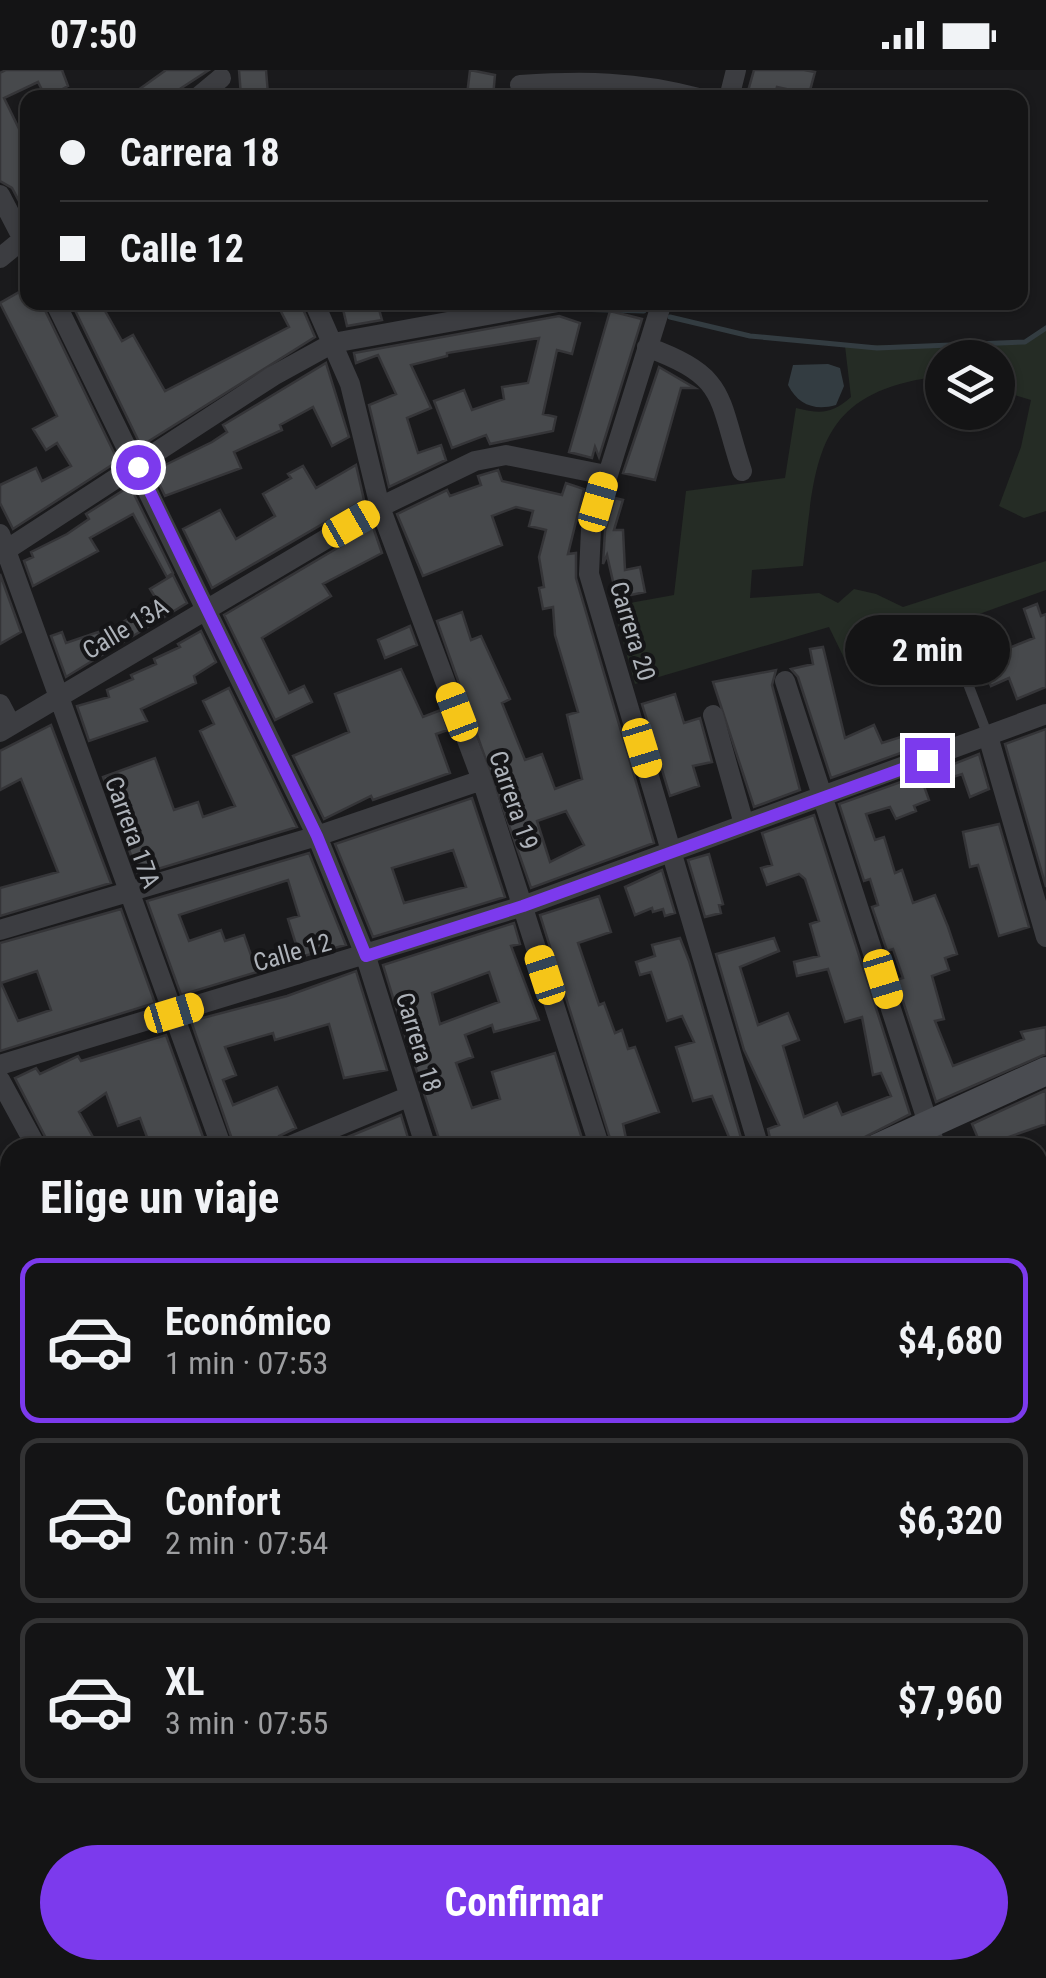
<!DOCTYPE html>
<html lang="es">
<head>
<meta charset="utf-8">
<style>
	:root { --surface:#141415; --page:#1d1d1e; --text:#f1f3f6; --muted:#9d9ea0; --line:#333334; --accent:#7c3aed }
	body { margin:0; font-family:"Roboto Condensed",sans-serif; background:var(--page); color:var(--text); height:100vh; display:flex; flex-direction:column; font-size:38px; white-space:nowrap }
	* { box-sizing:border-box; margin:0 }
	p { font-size:32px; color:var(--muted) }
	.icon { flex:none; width:55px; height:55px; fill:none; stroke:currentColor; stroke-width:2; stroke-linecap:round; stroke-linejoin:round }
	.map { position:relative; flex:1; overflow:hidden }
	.side { position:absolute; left:0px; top:1068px; width:1048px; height:842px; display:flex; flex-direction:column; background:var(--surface); border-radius:30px 30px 0 0; box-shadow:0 2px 8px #0004,0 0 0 2px var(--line) }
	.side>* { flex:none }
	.hud { position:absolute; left:20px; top:20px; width:1008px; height:220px; border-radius:20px; box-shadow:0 2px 8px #0004,0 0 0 2px var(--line); display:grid; align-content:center; height:220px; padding:0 40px; background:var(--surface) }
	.tools { position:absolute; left:925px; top:270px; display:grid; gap:20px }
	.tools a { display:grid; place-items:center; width:90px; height:90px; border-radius:50%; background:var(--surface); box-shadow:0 2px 8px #0004,0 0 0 2px var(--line); font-size:50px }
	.end { position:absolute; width:45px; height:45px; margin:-22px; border:12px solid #7c3aed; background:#fff; box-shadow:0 0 0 5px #fff }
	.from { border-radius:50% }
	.bubble { position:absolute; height:70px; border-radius:35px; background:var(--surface); box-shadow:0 2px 8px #0004,0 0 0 2px var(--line); font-size:32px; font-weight:700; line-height:70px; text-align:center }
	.car { position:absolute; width:30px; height:60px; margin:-30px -15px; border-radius:12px; box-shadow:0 0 8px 2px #0007; background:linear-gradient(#f5c518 24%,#345 0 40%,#f5c518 0 76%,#345 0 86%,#f5c518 0) }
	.hud b { display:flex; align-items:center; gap:35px; height:95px; font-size:38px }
	.hud b+b { border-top:2px solid var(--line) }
	.hud i { width:25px; height:25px; background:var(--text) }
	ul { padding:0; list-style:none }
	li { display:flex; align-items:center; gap:30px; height:165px; margin:0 20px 15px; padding:0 20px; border:5px solid var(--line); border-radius:20px }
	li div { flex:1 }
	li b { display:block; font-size:38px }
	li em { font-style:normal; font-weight:700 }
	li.current { border-color:var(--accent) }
	li>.icon { width:90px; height:90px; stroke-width:1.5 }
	h2 { padding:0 40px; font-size:45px; line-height:120px }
	.button { display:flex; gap:20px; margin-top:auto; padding:20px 40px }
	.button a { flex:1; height:115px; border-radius:60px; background:var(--accent); color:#fff; font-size:40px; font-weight:700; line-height:115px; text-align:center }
	.status { display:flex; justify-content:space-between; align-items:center; height:70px; padding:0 50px; background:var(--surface); direction:ltr }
	.status svg { height:28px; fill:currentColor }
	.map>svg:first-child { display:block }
	.green { fill:#252c25 }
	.water { fill:#333c41 }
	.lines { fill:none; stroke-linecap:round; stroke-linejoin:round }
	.stream { stroke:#333c41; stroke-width:5 }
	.building { fill:#47494c; stroke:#353538; stroke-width:2.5; fill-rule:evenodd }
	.service { stroke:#3c3d41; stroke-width:10 }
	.minor { stroke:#3c3d41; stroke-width:20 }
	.secondary { stroke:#4a4c51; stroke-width:28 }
	.route { stroke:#7c3aed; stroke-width:12 }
	.labels { text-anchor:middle; stroke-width:8; stroke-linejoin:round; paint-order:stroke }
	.street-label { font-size:25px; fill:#aeb3ba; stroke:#151517 }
</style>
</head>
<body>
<div class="status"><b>07:50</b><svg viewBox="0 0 49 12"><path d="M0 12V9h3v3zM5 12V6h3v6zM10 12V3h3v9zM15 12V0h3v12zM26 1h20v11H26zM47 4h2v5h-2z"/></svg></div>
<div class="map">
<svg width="1046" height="1908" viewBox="0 0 1046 1908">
	<rect width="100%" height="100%" fill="#1a1a1c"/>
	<path class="green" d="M 1046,258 L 1046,441 L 1024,448 L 999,436 L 1021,377 L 1031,330 L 998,320 L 998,288 L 942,288 L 942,306 C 813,321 816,389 803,496 L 752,500 L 750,528 L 819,523 L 838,533 L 854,519 L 876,524 L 903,537 L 1046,491 L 1046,520 L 846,592 L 829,557 L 635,614 L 613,536 L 674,525 L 686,421 L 785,408 L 796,338 C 821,344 832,344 851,327 L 845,276 L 1024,272 Z"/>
	<path class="water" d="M 828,294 L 840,298 L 844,316 L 836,335 C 815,341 798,335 788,315 L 793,295 Z"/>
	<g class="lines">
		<path class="stream" d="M 574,239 L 644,241
			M 670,247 L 750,266 L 877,278 L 1025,272 L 1046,258
			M 1045,1908 L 1046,1906"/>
	</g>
	<path class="building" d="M 6,0 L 62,0 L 68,16 L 46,28 L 38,12 L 4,28 L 28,77 L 28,148 L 12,118 L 0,111 L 0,3 Z
		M 166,0 L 209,0 L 166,28 L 127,28 Z
		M 239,0 L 266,0 L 268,24 L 241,26 Z
		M 470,0 L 495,5 L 493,27 L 467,25 Z
		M 754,0 L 804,0 L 815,2 L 809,24 L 777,17 L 774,28 L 746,28 Z
		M 28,217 L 28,232 L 41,232 L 118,391 L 13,459 L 0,433 L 0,415 L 36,398 L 42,411 L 71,396 L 57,373 L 46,380 L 33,359 L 57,346 L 0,233 Z
		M 71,232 L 100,232 L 122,271 L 133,265 L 165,321 L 289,257 L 276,232 L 300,232 L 315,267 L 141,376 Z
		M 377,232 L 382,250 L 347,256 L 343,239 Z
		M 610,241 L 642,249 L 599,387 L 595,377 L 592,388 L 569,382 Z
		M 559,246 L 580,253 L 572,284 L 557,280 L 543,344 L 556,347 L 553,361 L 490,374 L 486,365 L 452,378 L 434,331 L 464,320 L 472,340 L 504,329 L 502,317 L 528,313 L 539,268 L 447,283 L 447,286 L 411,295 L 431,338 L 407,348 L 418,383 L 441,375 L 446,390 L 389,417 L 369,335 L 396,324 L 378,285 L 356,293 L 354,283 Z
		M 326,293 L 349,367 L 332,376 L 313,337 L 280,355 L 282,360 L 234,382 L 241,398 L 165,426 L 153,401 L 212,372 L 227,362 L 223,355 Z
		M 659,297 L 695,318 L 681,318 L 655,410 L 623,403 Z
		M 356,395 L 364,430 L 212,518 L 183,459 L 220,440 L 236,469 L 275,446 L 263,424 L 291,408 L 288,404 L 303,396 L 316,418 Z
		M 498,400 L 502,411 L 562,425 L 566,413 L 584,419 L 568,484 L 576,483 L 576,508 L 654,773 L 531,818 L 437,551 L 462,542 L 471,570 L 481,566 L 510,629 L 502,633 L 525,690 L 542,684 L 555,719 L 582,709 L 567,645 L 578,642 L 555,565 L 553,537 L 543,539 L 539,518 L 544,517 L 539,487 L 546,460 L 529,456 L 533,441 L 516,437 L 492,446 L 502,475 L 423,506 L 397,444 L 447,420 L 450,426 L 481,415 L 478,406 ZM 566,741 L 584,775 L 550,792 L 537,751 Z
		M 130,416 L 173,503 L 167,507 L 133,444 L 90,468 L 98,481 L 33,516 L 24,491 L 33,487 L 31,482 L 67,464 L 89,449 L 86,444 Z
		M 615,428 L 623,430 L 614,460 L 623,460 L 625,500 L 640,497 L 645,522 L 626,526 L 626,537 L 619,538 L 607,485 L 603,494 L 605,461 Z
		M 373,457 L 382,483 L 323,514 L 331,526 L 262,568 L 289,623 L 304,616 L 312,632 L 275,650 L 224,545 Z
		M 0,504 L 21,562 L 0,574 Z
		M 173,505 L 187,533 L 66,607 L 51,566 L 62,562 L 66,573 L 98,562 L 100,567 L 157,530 L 150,519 Z
		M 1037,534 L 1041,546 L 1046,544 L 1046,617 L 1017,629 L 1009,608 L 991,616 L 985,602 L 1004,594 L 999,582 L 1034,568 L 1024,539 Z
		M 410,556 L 417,575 L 385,588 L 378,570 Z
		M 201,561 L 216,592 L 194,606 L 196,613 L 141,639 L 147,651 L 89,671 L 77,636 L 109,627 L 107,620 L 133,609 L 131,605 L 156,594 L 154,589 L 180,577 L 178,574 Z
		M 823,577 L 845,668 L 874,655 L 882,673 L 907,665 L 912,679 L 831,708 L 798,607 L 791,599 L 813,594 L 810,579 Z
		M915 596a18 18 0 1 1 36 0a18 18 0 1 1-36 0Z
		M 401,599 L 423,647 L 441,640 L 448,660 L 436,664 L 450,703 L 373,730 L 371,726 L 324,749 L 293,686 L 349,662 L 335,624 Z
		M 776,600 L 772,615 L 800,720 L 754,737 L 713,612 Z
		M 229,618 L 297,757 L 138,805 L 103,707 L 155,688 L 174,740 L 198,732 L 203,747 L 235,736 L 200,661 L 214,654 L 203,631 Z
		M 675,624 L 684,653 L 700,648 L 712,692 L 693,696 L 699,716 L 670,726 L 642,634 Z
		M 51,655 L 111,813 L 0,846 L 0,818 L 58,802 L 21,709 L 0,720 L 0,681 Z
		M 1046,659 L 1046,817 L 1005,674 Z
		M 979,684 L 989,719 L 970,727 L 962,704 L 935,713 L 931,703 Z
		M 920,705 L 929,730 L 914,736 L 916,741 L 896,749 L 890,737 L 866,744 L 875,770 L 884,767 L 895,803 L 902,800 L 913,833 L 935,825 L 948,857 L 957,884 L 945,888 L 949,900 L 932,906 L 944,949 L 935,951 L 953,996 L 1024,969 L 1021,962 L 1046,957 L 1046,984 L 936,1032 L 896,910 L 903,908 L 893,879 L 887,881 L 872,837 L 878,835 L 870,809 L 864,811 L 839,734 Z
		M 472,728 L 505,827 L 373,867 L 335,774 ZM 453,780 L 466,817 L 404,833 L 392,798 Z
		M 814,745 L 910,1044 L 843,1078 L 772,1078 L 768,1059 L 779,1055 L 744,980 L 716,884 L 774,868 L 779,881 L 740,897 L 758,955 L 788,943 L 799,970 L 783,976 L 804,1047 L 837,1033 L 842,1045 L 891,1026 L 881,1003 L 873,1005 L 862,947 L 845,952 L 828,899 L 797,906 L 794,892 L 819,886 L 810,854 L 819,851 L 805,809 L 799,804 L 767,815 L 761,798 L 772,795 L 762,763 Z
		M 999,754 L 1029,857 L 999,866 L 978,795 L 970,797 L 963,762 Z
		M 309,783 L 346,875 L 300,887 L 288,849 L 299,846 L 288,810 L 179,845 L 189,871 L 221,860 L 225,871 L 244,865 L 257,902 L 181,925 L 147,831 Z
		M 709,784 L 723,834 L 719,835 L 721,843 L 705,847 L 688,790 Z
		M 662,800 L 675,843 L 665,846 L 663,839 L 653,842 L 652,838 L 635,845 L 625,817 Z
		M 599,826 L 611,862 L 578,873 L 599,935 L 604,933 L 615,963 L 622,960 L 628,979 L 635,977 L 659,1042 L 623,1054 L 628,1078 L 613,1078 L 540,845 Z
		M 121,839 L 155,933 L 0,981 L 0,873 ZM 37,901 L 51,940 L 18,951 L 1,913 Z
		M 514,853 L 520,874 L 511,876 L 539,950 L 494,962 L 492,955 L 465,965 L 473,987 L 456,993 L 472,1038 L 500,1029 L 492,1002 L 555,983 L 585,1078 L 442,1078 L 398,944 L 383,895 ZM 489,902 L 499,932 L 440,954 L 432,923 Z
		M 680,868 L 689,891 L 744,1078 L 720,1078 L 731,1072 L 712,1026 L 693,1031 L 676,977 L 694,972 L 682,946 L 667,951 L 651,902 L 640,905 L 636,892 L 655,886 L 652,875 Z
		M 356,901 L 387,1000 L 344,1008 L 329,954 L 275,970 L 273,963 L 225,977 L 236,1005 L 223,1010 L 233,1035 L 277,1017 L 296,1058 L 279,1066 L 271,1078 L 235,1078 L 191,951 L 287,926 Z
		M 166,965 L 207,1078 L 151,1078 L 140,1048 L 118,1056 L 106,1023 L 79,1042 L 99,1078 L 51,1078 L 15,1008 L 36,998 L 40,1004 L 78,986 L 81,991 Z
		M 1046,1020 L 1046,1054 L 1000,1070 L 1003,1078 L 982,1078 L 972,1054 Z
		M 401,1045 L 411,1078 L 324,1078 L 338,1071 Z"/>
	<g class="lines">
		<path class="service" d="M 955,580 L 988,666
			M 0,1092 L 10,1112"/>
		<path class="minor" d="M 520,15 C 582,11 637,11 698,28
			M 197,28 L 221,8
			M 729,28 L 736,0
			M 0,125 L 28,179
			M 0,188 L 28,165
			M 55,232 L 317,766 L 366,887 L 426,1078
			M 314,232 L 350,314 L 380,437 L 482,710 L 600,1078
			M 662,232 L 591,459 L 589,504 L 759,1078
			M 647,277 C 728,307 717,325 742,401
			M 0,464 L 222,1078
			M 0,484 L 273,306 L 333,273 L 558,232
			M 785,611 L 936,1078
			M 0,634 L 11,655
			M 713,645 L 744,754
			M 0,662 L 380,437 L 475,391 L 506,385 L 606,405
			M 988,666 L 1046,867
			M 0,860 L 317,766 L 482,710
			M 0,995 L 523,836 L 1046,644
			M 0,1010 L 37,1078
			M 285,1078 L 410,1026
			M 0,1201 L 10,1197
			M 1038,1399 L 1046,1426
			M 1038,1457 L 1046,1452
			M 0,1675 L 10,1672
			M 1038,1757 L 1046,1752
			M 476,1900 L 480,1908
			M 687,1900 L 690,1908
			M 856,1900 L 859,1908
			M 0,1906 L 140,1907 L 273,1900
			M 788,1908 L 802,1900"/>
		<path class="secondary" d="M 877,1078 L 1046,1001
			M 1038,1186 L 1046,1182
			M 0,1467 L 10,1463
			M 0,1581 L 10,1594
			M 140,1900 L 140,1908"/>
	</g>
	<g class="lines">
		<path class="route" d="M 138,397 L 317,766 L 366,886 L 523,836 L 927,690"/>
	</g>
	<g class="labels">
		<g class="street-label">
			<text transform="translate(125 558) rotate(-31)" y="9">Calle 13A</text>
			<text transform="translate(633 561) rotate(73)" y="9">Carrera 20</text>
			<text transform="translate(514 730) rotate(71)" y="9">Carrera 19</text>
			<text transform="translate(133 762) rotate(70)" y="9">Carrera 17A</text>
			<text transform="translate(292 882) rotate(-16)" y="9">Calle 12</text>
			<text transform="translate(419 972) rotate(73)" y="9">Carrera 18</text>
		</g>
	</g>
</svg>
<div class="tools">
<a><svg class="icon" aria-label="layers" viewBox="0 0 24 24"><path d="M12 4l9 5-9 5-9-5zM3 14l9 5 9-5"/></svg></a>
</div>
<i class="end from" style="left:138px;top:397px"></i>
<i class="end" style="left:927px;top:690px"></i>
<div class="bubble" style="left:845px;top:545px;width:165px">2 min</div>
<i class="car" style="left:598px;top:432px;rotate:16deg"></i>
<i class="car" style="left:351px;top:454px;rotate:60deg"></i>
<i class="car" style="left:457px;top:642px;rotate:339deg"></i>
<i class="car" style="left:642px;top:678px;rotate:163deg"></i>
<i class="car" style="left:545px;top:905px;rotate:342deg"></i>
<i class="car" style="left:883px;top:909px;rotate:163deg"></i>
<i class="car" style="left:174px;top:943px;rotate:73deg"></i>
<div class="hud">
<b><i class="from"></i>Carrera 18</b>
<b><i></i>Calle 12</b>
</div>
<section class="side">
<h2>Elige un viaje</h2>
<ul>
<li class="current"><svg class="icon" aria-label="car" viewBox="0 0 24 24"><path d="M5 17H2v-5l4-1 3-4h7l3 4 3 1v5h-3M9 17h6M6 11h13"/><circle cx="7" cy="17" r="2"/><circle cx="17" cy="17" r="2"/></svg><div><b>Económico</b><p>1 min · 07:53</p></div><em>$4,680</em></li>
<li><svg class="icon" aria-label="car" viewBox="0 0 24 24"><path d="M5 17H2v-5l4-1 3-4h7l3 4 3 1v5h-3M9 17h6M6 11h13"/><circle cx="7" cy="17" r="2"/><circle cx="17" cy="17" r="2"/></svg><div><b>Confort</b><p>2 min · 07:54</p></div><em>$6,320</em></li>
<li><svg class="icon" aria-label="car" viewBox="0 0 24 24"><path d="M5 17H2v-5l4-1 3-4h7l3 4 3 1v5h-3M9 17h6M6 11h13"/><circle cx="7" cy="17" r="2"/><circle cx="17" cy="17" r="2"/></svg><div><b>XL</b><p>3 min · 07:55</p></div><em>$7,960</em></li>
</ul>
<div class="button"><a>Confirmar</a></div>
</section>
</div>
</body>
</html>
